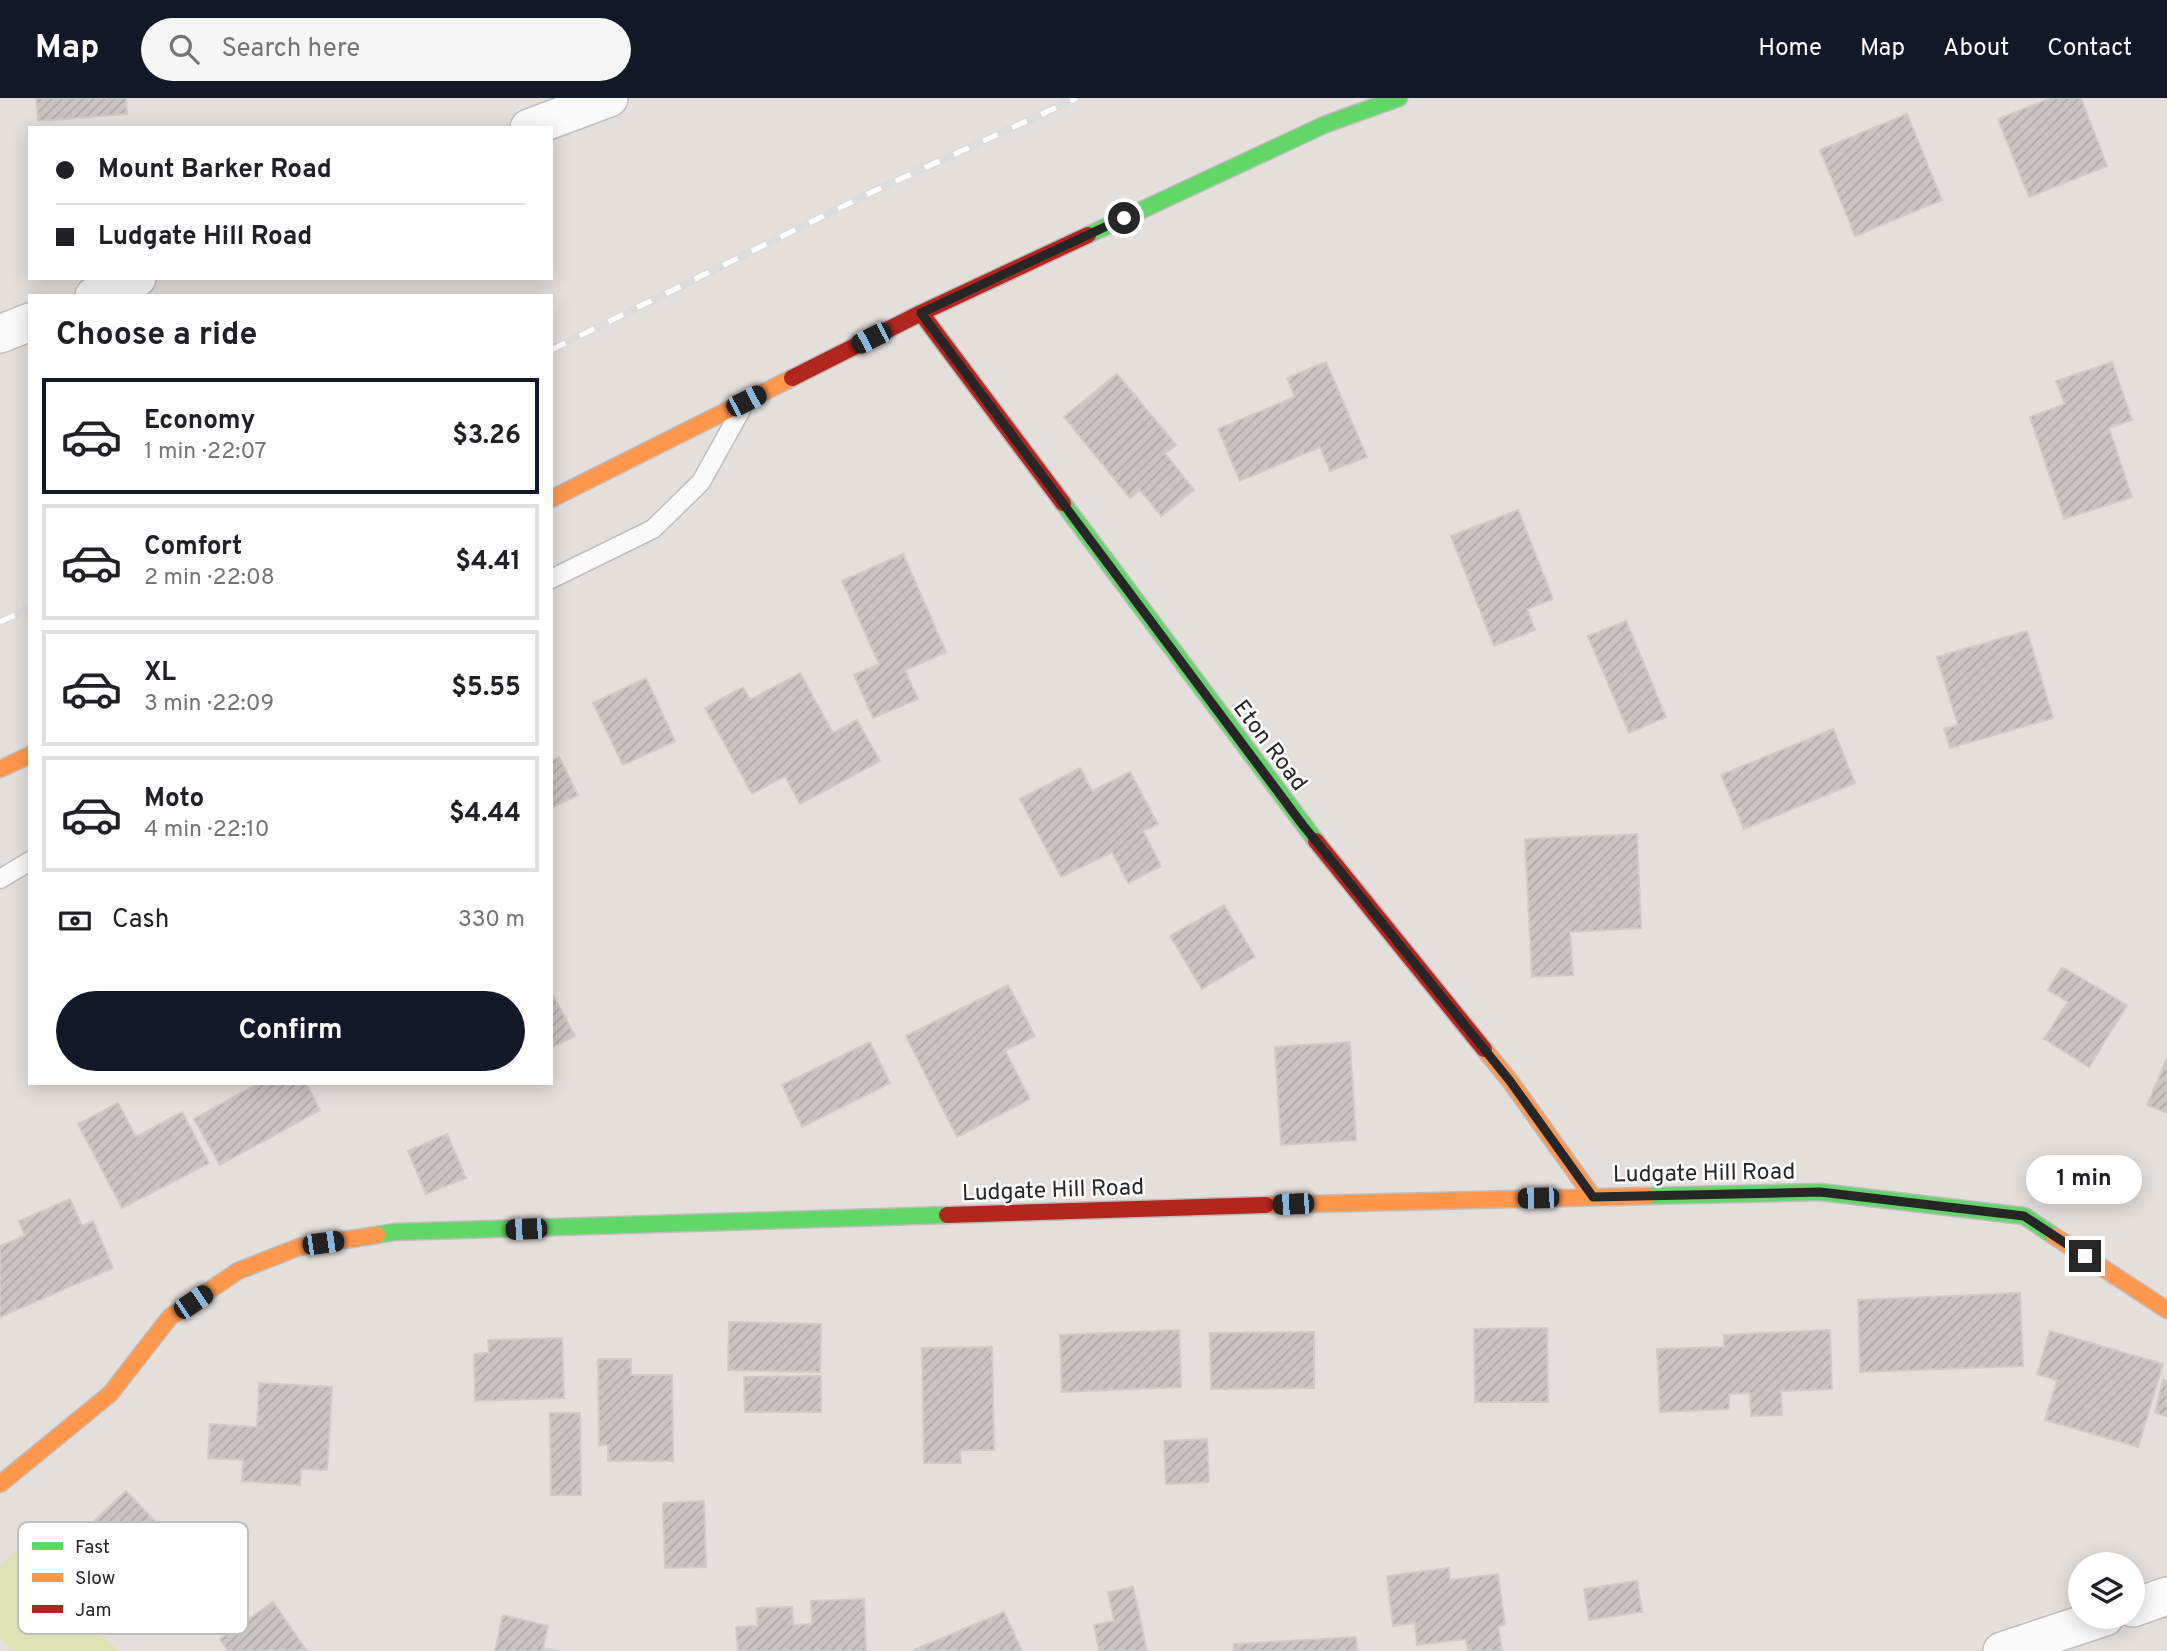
<!DOCTYPE html>
<html lang="en">
<head>
<meta charset="utf-8">
<style>
	:root { --surface:#fff; --page:#f6f6f6; --text:#202124; --muted:#757577; --line:#e0e0e0; --accent:#111827 }
	body { margin:0; font-family:Overpass,sans-serif; background:var(--page); color:var(--text); height:100vh; display:flex; flex-direction:column; font-size:26px; white-space:nowrap }
	* { box-sizing:border-box; margin:0 }
	p { font-size:23px; color:var(--muted) }
	.icon { flex:none; width:38px; height:38px; fill:none; stroke:currentColor; stroke-width:2; stroke-linecap:round; stroke-linejoin:round }
	.map { position:relative; flex:1; overflow:hidden }
	.sheet { position:absolute; left:28px; top:196px; width:525px; height:791px; display:flex; flex-direction:column; background:var(--surface); border-radius:0px; box-shadow:0 4px 18px #0003 }
	.sheet>* { flex:none }
	.top-card { position:absolute; left:28px; top:28px; width:525px; height:154px; border-radius:0px; box-shadow:0 4px 18px #0003; display:grid; align-content:center; height:154px; padding:0 28px; background:var(--surface) }
	.fabs { position:absolute; left:2068px; top:1454px; display:grid; gap:14px }
	.fabs a { display:grid; place-items:center; width:77px; height:77px; border-radius:50%; background:var(--surface); box-shadow:0 4px 18px #0003; font-size:35px }
	.end { position:absolute; width:32px; height:32px; margin:-16px; border:9px solid #262626; background:#fff; box-shadow:0 0 0 4px #fff }
	.from { border-radius:50% }
	.bubble { position:absolute; height:49px; border-radius:24px; background:var(--surface); box-shadow:0 4px 18px #0003; font-size:23px; font-weight:700; line-height:49px; text-align:center }
	.car { position:absolute; width:21px; height:42px; margin:-21px -10px; border-radius:9px; box-shadow:0 0 5px 2px #0007; background:linear-gradient(#222 24%,#8ab4d8 0 40%,#222 0 76%,#8ab4d8 0 86%,#222 0) }
	.top-card b { display:flex; align-items:center; gap:24px; height:66px; font-size:26px }
	.top-card b+b { border-top:2px solid var(--line) }
	.top-card i { width:18px; height:18px; background:var(--text) }
	ul { padding:0; list-style:none }
	li { display:flex; align-items:center; gap:21px; height:116px; margin:0 14px 10px; padding:0 14px; border:4px solid var(--line); border-radius:0px }
	li div { flex:1 }
	li b { display:block; font-size:26px }
	li em { font-style:normal; font-weight:700 }
	li.current { border-color:var(--accent) }
	li>.icon { width:63px; height:63px; stroke-width:1.5 }
	h2 { padding:0 28px; font-size:32px; line-height:84px }
	.pay { display:flex; align-items:center; gap:18px; height:77px; padding:0 28px; font-size:26px }
	.pay p { margin-inline-start:auto }
	.action { display:flex; gap:14px; margin-top:auto; padding:14px 28px }
	.action a { flex:1; height:80px; border-radius:42px; background:var(--accent); color:#fff; font-size:28px; font-weight:700; line-height:80px; text-align:center }
	header { display:flex; align-items:center; gap:42px; box-sizing:border-box; height:98px; padding:0 35px; background:var(--accent); color:#fff }
	header strong { font-size:33px }
	nav { display:flex; gap:38px; margin-inline-start:auto; font-size:24px }
	.search { width:490px; height:63px; background:var(--page); display:flex; align-items:center; gap:18px; box-sizing:border-box; padding:0 24px; border-radius:38px; color:var(--muted); font-size:26px }
	.map>svg:first-child { display:block }
	.pitch { fill:#dce2b3 }
	.building { fill:url(#building-hatch); stroke:#cfcbc8; stroke-width:2 }
	.lines { fill:none; stroke-linecap:round; stroke-linejoin:round }
	.lane-casing { stroke:#bfbdbd; stroke-width:21 }
	.street-casing { stroke:#bfbdbd; stroke-width:40 }
	.fast-casing { stroke:#bfbdbd; stroke-width:19 }
	.slow-casing { stroke:#bfbdbd; stroke-width:19 }
	.jam-casing { stroke:#bfbdbd; stroke-width:19 }
	.lane { stroke:#fbfafa; stroke-width:18 }
	.street { stroke:#fbfafa; stroke-width:37 }
	.fast { stroke:#63d668; stroke-width:16 }
	.slow { stroke:#ff974d; stroke-width:16 }
	.jam { stroke:#b3261e; stroke-width:16 }
	.rail-casing { stroke:#dcdcdc; stroke-width:8 }
	.rail { stroke:#fff; stroke-width:5; stroke-dasharray:16; stroke-linecap:butt }
	.route { stroke:#262626; stroke-width:9 }
	.labels { text-anchor:middle; stroke-width:5; stroke-linejoin:round; paint-order:stroke }
	.street-label { font-size:23px; fill:#262626; stroke:#fff }
	.key { fill:#fff; stroke:#bebebe; stroke-width:2 }
	.key-label { font-size:19px; fill:#262626 }
</style>
</head>
<body>
<header>
<strong>Map</strong>
<div class="search"><svg class="icon" aria-label="search" viewBox="0 0 24 24"><circle cx="10" cy="10" r="6"/><path d="M15 15l6 6"/></svg>Search here</div>
<nav><a>Home</a><a>Map</a><a>About</a><a>Contact</a></nav>
</header>
<div class="map">
<svg width="2167" height="1553" viewBox="0 0 2167 1553">
	<defs>
		<pattern id="building-hatch" width="6" height="6" patternUnits="userSpaceOnUse" patternTransform="scale(1.75)"><rect width="6" height="6" fill="#cac5c3"/><path d="M-1 1l2-2M0 6l6-6M5 7l2-2" fill="none" stroke="#ada9a7"/></pattern>
	</defs>
	<rect width="100%" height="100%" fill="#e5dfdc"/>
	<path class="pitch" d="M 15,1453 L 118,1553 L 13,1553 L 0,1540 L 0,1469 Z"/>
	<path class="building" d="M 36,0 L 126,0 L 127,16 L 38,23 Z
		M 2051,0 L 2081,0 L 2107,68 L 2029,99 L 1998,21 Z
		M 1907,16 L 1942,102 L 1855,138 L 1820,52 Z
		M 1326,264 L 1367,359 L 1330,373 L 1320,349 L 1240,383 L 1218,331 L 1295,299 L 1287,280 Z
		M 2112,264 L 2132,322 L 2109,330 L 2132,399 L 2064,421 L 2030,319 L 2065,306 L 2056,283 Z
		M 1117,276 L 1176,347 L 1165,355 L 1194,392 L 1161,418 L 1140,392 L 1130,400 L 1064,319 Z
		M 1518,412 L 1553,501 L 1527,511 L 1535,532 L 1494,548 L 1451,438 Z
		M 903,456 L 946,554 L 905,572 L 918,601 L 873,620 L 854,577 L 879,566 L 842,483 Z
		M 1626,523 L 1666,619 L 1629,635 L 1588,538 Z
		M 2027,533 L 2053,620 L 1950,650 L 1944,631 L 1958,627 L 1937,559 Z
		M 800,575 L 833,635 L 857,622 L 880,663 L 800,706 L 785,678 L 752,696 L 705,610 L 743,589 L 750,602 Z
		M 646,580 L 675,643 L 623,667 L 593,605 Z
		M 1833,631 L 1855,685 L 1744,731 L 1721,677 Z
		M 559,659 L 578,697 L 551,710 L 551,663 Z
		M 1080,670 L 1092,693 L 1130,674 L 1158,726 L 1143,733 L 1161,768 L 1128,785 L 1112,754 L 1061,779 L 1020,701 Z
		M 1637,736 L 1641,830 L 1570,834 L 1573,877 L 1532,879 L 1525,741 Z
		M 1224,807 L 1255,859 L 1202,891 L 1170,838 Z
		M 2062,869 L 2127,907 L 2089,969 L 2044,941 L 2068,904 L 2048,892 Z
		M 1008,887 L 1035,938 L 1005,953 L 1030,1001 L 957,1039 L 906,938 Z
		M 551,894 L 575,938 L 551,950 Z
		M 870,944 L 890,985 L 802,1029 L 782,987 Z
		M 1350,944 L 1356,1042 L 1281,1047 L 1275,949 Z
		M 2167,961 L 2167,1015 L 2147,1007 Z
		M 259,985 L 306,985 L 320,1012 L 220,1067 L 194,1021 Z
		M 118,1005 L 136,1039 L 182,1014 L 209,1065 L 122,1110 L 78,1026 Z
		M 447,1036 L 466,1080 L 426,1096 L 408,1053 Z
		M 70,1101 L 82,1128 L 93,1123 L 113,1170 L 0,1219 L 0,1148 L 25,1138 L 19,1123 Z
		M 2020,1195 L 2023,1268 L 1860,1274 L 1858,1202 Z
		M 729,1224 L 821,1226 L 820,1274 L 728,1272 Z
		M 1547,1230 L 1548,1304 L 1475,1304 L 1474,1231 Z
		M 1179,1232 L 1181,1289 L 1062,1294 L 1060,1237 Z
		M 1830,1232 L 1832,1291 L 1781,1293 L 1782,1317 L 1751,1318 L 1750,1295 L 1729,1296 L 1729,1311 L 1660,1314 L 1657,1251 L 1724,1249 L 1724,1237 Z
		M 2050,1233 L 2163,1266 L 2138,1349 L 2045,1322 L 2057,1282 L 2037,1276 Z
		M 1314,1234 L 1314,1290 L 1211,1291 L 1210,1235 Z
		M 562,1240 L 564,1300 L 475,1303 L 474,1256 L 489,1255 L 488,1242 Z
		M 992,1249 L 994,1352 L 960,1352 L 961,1365 L 924,1365 L 922,1250 Z
		M 598,1261 L 631,1261 L 631,1277 L 672,1277 L 673,1363 L 608,1363 L 608,1347 L 599,1347 Z
		M 821,1278 L 821,1314 L 745,1314 L 744,1279 Z
		M 2163,1282 L 2167,1283 L 2167,1318 L 2155,1315 Z
		M 259,1285 L 332,1289 L 327,1372 L 301,1371 L 300,1387 L 242,1383 L 243,1362 L 208,1360 L 210,1326 L 257,1329 Z
		M 550,1315 L 580,1315 L 581,1397 L 551,1397 Z
		M 1207,1341 L 1209,1384 L 1166,1386 L 1164,1343 Z
		M 126,1393 L 189,1458 L 152,1493 L 131,1472 L 98,1504 L 65,1469 L 78,1457 L 68,1448 Z
		M 704,1403 L 706,1469 L 665,1470 L 663,1405 Z
		M 1449,1470 L 1450,1482 L 1498,1476 L 1505,1527 L 1498,1528 L 1502,1553 L 1468,1553 L 1466,1541 L 1417,1547 L 1415,1525 L 1393,1528 L 1387,1478 Z
		M 1637,1483 L 1642,1514 L 1589,1522 L 1584,1491 Z
		M 1133,1489 L 1147,1553 L 1099,1553 L 1094,1527 L 1114,1523 L 1108,1494 Z
		M 864,1501 L 866,1553 L 738,1553 L 736,1529 L 758,1528 L 757,1510 L 792,1509 L 793,1527 L 812,1526 L 811,1503 Z
		M 273,1504 L 306,1552 L 228,1553 L 220,1541 Z
		M 1004,1514 L 1022,1553 L 914,1552 Z
		M 503,1517 L 548,1528 L 543,1550 L 557,1553 L 495,1553 Z
		M 1356,1539 L 1357,1553 L 1234,1553 L 1234,1546 Z"/>
	<g class="lines">
		<g class="lane-casing">
			<path id="lane" d="M 551,481 L 653,431 L 701,384 L 741,312
				M 0,781 L 30,763"/>
		</g>
		<g class="street-casing">
			<path id="street" d="M 529,30 L 609,0
				M 94,198 L 137,180
				M 0,236 L 30,224
				M 2133,1510 L 2167,1498
				M 2002,1553 L 2105,1519"/>
		</g>
		<g class="fast-casing">
			<path id="fast" d="M 1088,137 L 1326,26 L 1399,0
				M 1063,405 L 1316,743
				M 1647,1098 L 1820,1094 L 2024,1118 L 2054,1138
				M 377,1137 L 394,1134 L 947,1117"/>
		</g>
		<g class="slow-casing">
			<path id="slow" d="M 551,401 L 792,280
				M 0,671 L 30,657
				M 1484,951 L 1510,983 L 1593,1099
				M 1266,1107 L 1647,1098
				M 2054,1138 L 2167,1212
				M 0,1386 L 110,1296 L 170,1219 L 238,1173 L 299,1149 L 377,1137"/>
		</g>
		<g class="jam-casing">
			<path id="jam" d="M 921,215 L 1063,405
				M 792,280 L 921,215 L 1088,137
				M 1316,743 L 1484,951
				M 947,1117 L 1266,1107"/>
		</g>
		<use href="#lane" class="lane"/>
		<use href="#street" class="street"/>
		<use href="#fast" class="fast"/>
		<use href="#slow" class="slow"/>
		<use href="#jam" class="jam"/>
		<g class="rail-casing">
			<path id="rail" d="M 551,252 L 870,95 L 1077,0
				M 0,524 L 30,510"/>
		</g>
		<use href="#rail" class="rail"/>
	</g>
	<g class="lines">
		<path class="route" d="M 1124,120 L 921,215 L 1302,726 L 1510,983 L 1593,1099 L 1820,1094 L 2024,1118 L 2085,1158"/>
	</g>
	<g class="labels">
		<g class="street-label">
			<text transform="translate(1271 647) rotate(53)" y="8">Eton Road</text>
			<text transform="translate(1704 1074) rotate(-1)" y="8">Ludgate Hill Road</text>
			<text transform="translate(1053 1091) rotate(-2)" y="8">Ludgate Hill Road</text>
		</g>
	</g>
	<rect x="18" y="1424" width="230" height="112" rx="10" class="key"/>
	<rect x="32" y="1444" width="31" height="8" fill="#63d668"/>
	<rect x="32" y="1475" width="31" height="9" fill="#ff974d"/>
	<rect x="32" y="1507" width="31" height="8" fill="#b3261e"/>
	<g class="key-label">
		<text x="75" y="1455">Fast</text>
		<text x="75" y="1486">Slow</text>
		<text x="75" y="1518">Jam</text>
	</g>
</svg>
<div class="fabs">
<a><svg class="icon" aria-label="layers" viewBox="0 0 24 24"><path d="M12 4l9 5-9 5-9-5zM3 14l9 5 9-5"/></svg></a>
</div>
<i class="end from" style="left:1124px;top:120px"></i>
<i class="end" style="left:2085px;top:1158px"></i>
<div class="bubble" style="left:2026px;top:1057px;width:116px">1 min</div>
<i class="car" style="left:871px;top:240px;rotate:243deg"></i>
<i class="car" style="left:746px;top:303px;rotate:63deg"></i>
<i class="car" style="left:1538px;top:1100px;rotate:269deg"></i>
<i class="car" style="left:1293px;top:1106px;rotate:268deg"></i>
<i class="car" style="left:526px;top:1131px;rotate:268deg"></i>
<i class="car" style="left:323px;top:1145px;rotate:82deg"></i>
<i class="car" style="left:193px;top:1204px;rotate:56deg"></i>
<div class="top-card">
<b><i class="from"></i>Mount Barker Road</b>
<b><i></i>Ludgate Hill Road</b>
</div>
<section class="sheet">
<h2>Choose a ride</h2>
<ul>
<li class="current"><svg class="icon" aria-label="car" viewBox="0 0 24 24"><path d="M5 17H2v-5l4-1 3-4h7l3 4 3 1v5h-3M9 17h6M6 11h13"/><circle cx="7" cy="17" r="2"/><circle cx="17" cy="17" r="2"/></svg><div><b>Economy</b><p>1 min · 22:07</p></div><em>$3.26</em></li>
<li><svg class="icon" aria-label="car" viewBox="0 0 24 24"><path d="M5 17H2v-5l4-1 3-4h7l3 4 3 1v5h-3M9 17h6M6 11h13"/><circle cx="7" cy="17" r="2"/><circle cx="17" cy="17" r="2"/></svg><div><b>Comfort</b><p>2 min · 22:08</p></div><em>$4.41</em></li>
<li><svg class="icon" aria-label="car" viewBox="0 0 24 24"><path d="M5 17H2v-5l4-1 3-4h7l3 4 3 1v5h-3M9 17h6M6 11h13"/><circle cx="7" cy="17" r="2"/><circle cx="17" cy="17" r="2"/></svg><div><b>XL</b><p>3 min · 22:09</p></div><em>$5.55</em></li>
<li><svg class="icon" aria-label="car" viewBox="0 0 24 24"><path d="M5 17H2v-5l4-1 3-4h7l3 4 3 1v5h-3M9 17h6M6 11h13"/><circle cx="7" cy="17" r="2"/><circle cx="17" cy="17" r="2"/></svg><div><b>Moto</b><p>4 min · 22:10</p></div><em>$4.44</em></li>
</ul>
<div class="pay"><svg class="icon" aria-label="cash" viewBox="0 0 24 24"><path d="M3 7h18v10H3z"/><circle cx="12" cy="12" r="2"/></svg>Cash<p>330 m</p></div>
<div class="action"><a>Confirm</a></div>
</section>
</div>
</body>
</html>
